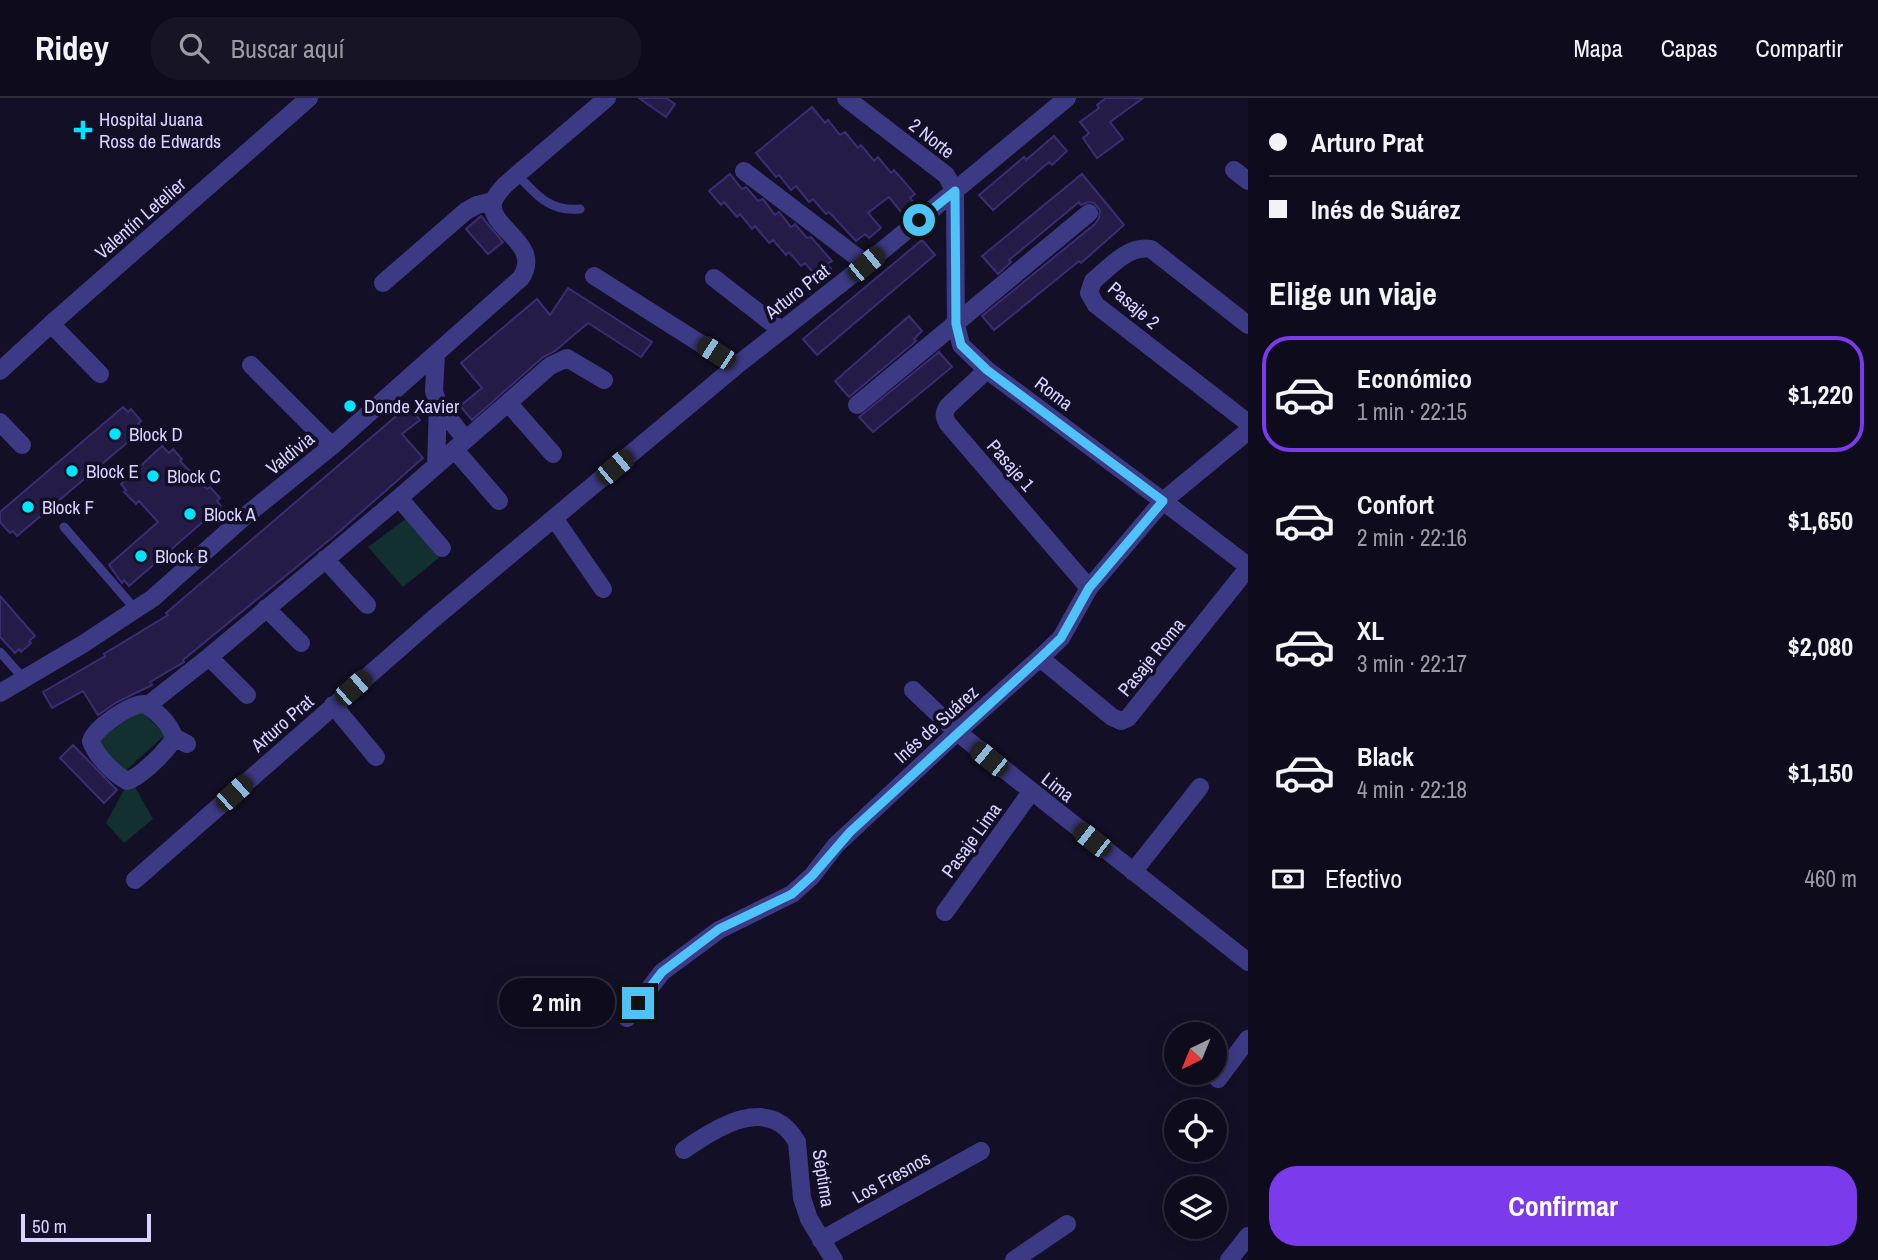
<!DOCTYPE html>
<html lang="es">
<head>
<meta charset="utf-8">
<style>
	:root { --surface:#0e0b1c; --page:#171425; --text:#f1f3f6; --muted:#9b9ba3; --line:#2e2b3b; --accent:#7c3aed }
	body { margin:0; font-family:"Archivo Narrow",sans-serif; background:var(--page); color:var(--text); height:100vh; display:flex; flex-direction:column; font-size:26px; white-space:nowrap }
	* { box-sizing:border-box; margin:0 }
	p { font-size:23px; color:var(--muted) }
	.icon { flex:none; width:38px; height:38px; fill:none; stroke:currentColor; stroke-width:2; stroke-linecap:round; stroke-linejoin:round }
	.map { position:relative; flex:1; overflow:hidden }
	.side { display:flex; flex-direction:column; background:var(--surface); width:630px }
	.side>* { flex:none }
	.banner { display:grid; align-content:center; height:154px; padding:0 21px; background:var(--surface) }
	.needle { width:46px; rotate:223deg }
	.tools { position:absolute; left:1164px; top:924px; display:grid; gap:14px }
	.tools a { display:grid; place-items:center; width:63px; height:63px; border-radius:50%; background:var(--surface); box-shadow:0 4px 18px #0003,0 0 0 2px var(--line); font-size:35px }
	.scale { position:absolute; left:21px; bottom:18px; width:130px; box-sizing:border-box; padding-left:7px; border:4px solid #d9d4ff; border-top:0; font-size:19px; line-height:24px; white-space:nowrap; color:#d9d4ff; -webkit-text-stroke:5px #130f26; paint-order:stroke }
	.end { position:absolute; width:32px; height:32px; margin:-16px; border:9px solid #4fc3f7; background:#111; box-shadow:0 0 0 4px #111 }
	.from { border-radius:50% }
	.bubble { position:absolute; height:49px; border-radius:24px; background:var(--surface); box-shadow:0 4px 18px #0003,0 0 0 2px var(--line); font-size:23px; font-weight:700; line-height:49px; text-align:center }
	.car { position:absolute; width:21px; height:42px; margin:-21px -10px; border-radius:9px; box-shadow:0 0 5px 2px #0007; background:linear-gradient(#222 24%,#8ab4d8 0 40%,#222 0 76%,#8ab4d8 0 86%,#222 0) }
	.banner b { display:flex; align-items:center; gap:24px; height:66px; font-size:26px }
	.banner b+b { border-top:2px solid var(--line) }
	.banner i { width:18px; height:18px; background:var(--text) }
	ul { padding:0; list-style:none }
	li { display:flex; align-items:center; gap:21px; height:116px; margin:0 14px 10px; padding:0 7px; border:4px solid transparent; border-radius:28px }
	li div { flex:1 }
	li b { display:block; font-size:26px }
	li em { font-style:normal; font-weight:700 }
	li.active { border-color:var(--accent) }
	li>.icon { width:63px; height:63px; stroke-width:1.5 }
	h2 { padding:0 21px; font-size:32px; line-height:84px }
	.pay { display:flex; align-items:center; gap:18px; height:77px; padding:0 21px; font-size:26px }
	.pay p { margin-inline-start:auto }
	.primary-button { display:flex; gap:14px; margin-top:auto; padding:14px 21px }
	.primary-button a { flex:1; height:80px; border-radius:28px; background:var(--accent); color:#fff; font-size:28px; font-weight:700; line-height:80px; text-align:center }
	header { display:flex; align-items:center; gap:42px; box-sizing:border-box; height:98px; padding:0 35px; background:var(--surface); border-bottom:2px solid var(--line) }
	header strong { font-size:33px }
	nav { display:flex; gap:38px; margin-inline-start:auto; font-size:24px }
	.search { width:490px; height:63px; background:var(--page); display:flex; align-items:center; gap:18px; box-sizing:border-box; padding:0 24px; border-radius:28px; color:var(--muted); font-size:26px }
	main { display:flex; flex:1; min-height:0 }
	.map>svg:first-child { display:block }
	.green { fill:#12302f }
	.building { fill:#241b47; stroke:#3b2d73; stroke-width:2 }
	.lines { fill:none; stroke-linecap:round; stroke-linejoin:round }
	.service { stroke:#3d3a85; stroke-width:9 }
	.minor { stroke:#3d3a85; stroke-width:18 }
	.tertiary { stroke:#3d3a85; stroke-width:18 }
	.route { stroke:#4fc3f7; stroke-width:9 }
	.poi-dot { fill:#00e5ff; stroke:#130f26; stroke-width:2.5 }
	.labels { text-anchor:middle; stroke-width:7; stroke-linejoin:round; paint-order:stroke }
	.poi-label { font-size:19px; fill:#d9d4ff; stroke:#130f26; text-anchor:start }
	.street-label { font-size:19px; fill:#d9d4ff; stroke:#130f26 }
</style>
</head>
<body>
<header>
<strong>Ridey</strong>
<div class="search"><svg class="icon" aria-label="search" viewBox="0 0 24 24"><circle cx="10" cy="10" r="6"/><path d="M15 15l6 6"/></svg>Buscar aquí</div>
<nav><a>Mapa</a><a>Capas</a><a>Compartir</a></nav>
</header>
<main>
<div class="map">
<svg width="1248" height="1162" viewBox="0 0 1248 1162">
	<rect width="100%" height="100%" fill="#130f26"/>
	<path class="green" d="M 407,420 L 440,459 L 403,489 L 368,449 Z
		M 141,612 L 165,637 L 124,674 L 97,642 Z
		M 134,687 L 153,721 L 124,745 L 106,725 L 126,688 Z"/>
	<path class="building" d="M 639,0 L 666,0 L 675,6 L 666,19 Z
		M 1106,0 L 1143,0 L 1110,24 L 1123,41 L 1097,60 L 1083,40 L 1089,35 L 1080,24 L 1099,10 L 1097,7 Z
		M 812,9 L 825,25 L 828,22 L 840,37 L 845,34 L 858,50 L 861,47 L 874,63 L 878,59 L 891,75 L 894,72 L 915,96 L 910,100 L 914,105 L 902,115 L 889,99 L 868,115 L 881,130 L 869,140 L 865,136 L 856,143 L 829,114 L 826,116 L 813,101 L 809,104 L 796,88 L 791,92 L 779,77 L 776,79 L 756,55 Z
		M 1054,38 L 1067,53 L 1052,67 L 1049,64 L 993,112 L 979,97 L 1024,59 L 1026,62 Z
		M 730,76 L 742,91 L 746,89 L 758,103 L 763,101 L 775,117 L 779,114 L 791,129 L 795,126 L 807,140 L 811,139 L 832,163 L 827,166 L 831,171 L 819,181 L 805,165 L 801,168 L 789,154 L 786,157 L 773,142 L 769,145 L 755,128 L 752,131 L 740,116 L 737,119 L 724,104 L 721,107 L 709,93 Z
		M 1082,76 L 1124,127 L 1081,165 L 1079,163 L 994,232 L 982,218 L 1095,126 L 1099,120 L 1100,112 L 1094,105 L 1088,104 L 1081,107 L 1079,104 L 1009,162 L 1011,164 L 998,176 L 982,158 Z
		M 481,118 L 503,144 L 488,156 L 466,131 Z
		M 922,142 L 935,157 L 817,257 L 803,241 Z
		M 568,190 L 652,244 L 641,259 L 588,225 L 555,253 L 543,259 L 472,322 L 460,308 L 482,290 L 461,265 L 537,201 L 550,217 Z
		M 909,218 L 922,233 L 914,241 L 916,243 L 849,299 L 835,283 Z
		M 939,254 L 952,269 L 873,334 L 859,319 Z
		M 408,308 L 420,322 L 402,336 L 423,360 L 333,439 L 183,562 L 184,564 L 150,584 L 152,587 L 117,604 L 98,617 L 83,593 L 52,610 L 43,594 L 105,558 L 104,556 L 168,517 L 166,515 Z
		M 123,309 L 128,314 L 131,311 L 141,323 L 138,326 L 142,332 L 17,438 L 13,433 L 10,435 L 0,424 L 0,414 Z
		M 162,348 L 169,355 L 173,351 L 182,361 L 180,363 L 202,386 L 207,391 L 210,389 L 220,400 L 217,403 L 221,408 L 129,488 L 124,482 L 122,485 L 109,467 L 158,424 L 139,403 L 136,406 L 124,394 L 126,392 L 121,386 Z
		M 0,498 L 35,538 L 29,543 L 31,545 L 21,554 L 19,551 L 15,555 L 0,539 Z
		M 73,647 L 117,692 L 104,705 L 60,660 Z"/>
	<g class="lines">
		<path class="service" d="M 517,76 C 536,97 550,114 580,111
			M 64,429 L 136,512
			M 0,554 L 23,580"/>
		<path class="minor" d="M 1234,72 L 1248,83
			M 744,73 L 866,166
			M 594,178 L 736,268
			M 714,180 L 781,232
			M 383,185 L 466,113 L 477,107 L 493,103
			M 51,226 L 100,276
			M 1248,227 L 1151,151 C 1128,147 1110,169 1093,183 L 1089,195 L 1096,207 L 1248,325
			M 436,256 L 434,293 L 438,306 L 465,341
			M 251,267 L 332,348
			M 987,272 L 948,308 C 943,316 944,319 948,326 L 1089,490
			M 0,273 L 51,226 L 309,0
			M 509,306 L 553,356
			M 857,307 L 1089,115
			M 0,324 L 22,347
			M 455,352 L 499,403
			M 436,368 L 438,306
			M 399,400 L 442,450
			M 554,420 L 603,491
			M 325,461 L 367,507
			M 266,510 L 301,545
			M 209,559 L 247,597
			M 1040,560 L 1112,619 L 1121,623 L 1128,620 L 1248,470
			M 913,592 L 957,634 L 1248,864
			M 0,595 L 83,546 L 153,500 L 244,419 L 332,348 L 521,180 C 543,146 490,131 493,106 C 494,98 501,92 505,87 L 607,0
			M 148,607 L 209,559 L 399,400 L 550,268 L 567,260 L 604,282
			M 333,607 L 376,659
			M 174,639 C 169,652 140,679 127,683 C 114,676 95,657 91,643 C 96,629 130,606 144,606 C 156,612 170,626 174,639 L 187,646
			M 1133,774 L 1200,689
			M 135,782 L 432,522 L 736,268 L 866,166 L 1067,0
			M 945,814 L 1031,694
			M 627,920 L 662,874 L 719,832 L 792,796 L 812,778 L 836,747 L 957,634 L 1040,560 L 1061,540 L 1089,490 L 1163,403 L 987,272 L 961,247 L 956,226 L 955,93 L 946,77 L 846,0
			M 1218,981 L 1248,941
			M 684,1052 C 718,1028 769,996 797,1044 L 802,1100 L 809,1121 L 834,1162
			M 821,1142 L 981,1053
			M 1014,1162 L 1067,1126
			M 1229,1162 L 1248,1138"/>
		<path class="tertiary" d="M 1248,333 L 1163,403 L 1248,468"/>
	</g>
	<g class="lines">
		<path class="route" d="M 638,905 L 662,874 L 719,831 L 792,796 L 812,778 L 850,734 L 1040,560 L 1061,540 L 1089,490 L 1163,403 L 987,272 L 961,247 L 956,226 L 955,93 L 919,122"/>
	</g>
	<g class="poi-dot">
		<path d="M79.5 21.5h7v7h7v7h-7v7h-7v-7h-7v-7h7z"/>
		<circle cx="350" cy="308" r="7"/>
		<circle cx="115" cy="336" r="7"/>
		<circle cx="72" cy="373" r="7"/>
		<circle cx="153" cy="378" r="7"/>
		<circle cx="28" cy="409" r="7"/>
		<circle cx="190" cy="416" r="7"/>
		<circle cx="141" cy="458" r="7"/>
	</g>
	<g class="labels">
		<g class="poi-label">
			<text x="99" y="28">Hospital Juana<tspan x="99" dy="22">Ross de Edwards</tspan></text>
			<text x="364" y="315">Donde Xavier</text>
			<text x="129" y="343">Block D</text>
			<text x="86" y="380">Block E</text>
			<text x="167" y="385">Block C</text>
			<text x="42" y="416">Block F</text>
			<text x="204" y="423">Block A</text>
			<text x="155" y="465">Block B</text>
		</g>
		<g class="street-label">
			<text transform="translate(932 40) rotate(38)" y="7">2 Norte</text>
			<text transform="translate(140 120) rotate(-41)" y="7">Valentín Letelier</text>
			<text transform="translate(797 193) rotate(-38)" y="7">Arturo Prat</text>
			<text transform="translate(1134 207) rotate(41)" y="7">Pasaje 2</text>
			<text transform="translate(1054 295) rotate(37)" y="7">Roma</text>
			<text transform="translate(290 355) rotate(-39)" y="7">Valdivia</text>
			<text transform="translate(1011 367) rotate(49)" y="7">Pasaje 1</text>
			<text transform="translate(1151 559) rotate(-51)" y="7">Pasaje Roma</text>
			<text transform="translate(282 625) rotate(-41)" y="7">Arturo Prat</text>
			<text transform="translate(936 626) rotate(-42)" y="7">Inés de Suárez</text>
			<text transform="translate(1058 689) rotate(38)" y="7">Lima</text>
			<text transform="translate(971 742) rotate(-54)" y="7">Pasaje Lima</text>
			<text transform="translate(891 1079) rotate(-29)" y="7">Los Fresnos</text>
			<text transform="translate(824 1080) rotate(81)" y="7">Séptima</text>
		</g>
	</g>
</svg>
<div class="tools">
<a><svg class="needle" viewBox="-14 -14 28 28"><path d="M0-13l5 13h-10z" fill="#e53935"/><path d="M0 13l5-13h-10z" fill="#9b9ba3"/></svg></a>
<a><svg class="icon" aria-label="locate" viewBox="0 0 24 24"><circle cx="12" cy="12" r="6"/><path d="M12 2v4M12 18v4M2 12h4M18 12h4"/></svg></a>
<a><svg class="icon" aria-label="layers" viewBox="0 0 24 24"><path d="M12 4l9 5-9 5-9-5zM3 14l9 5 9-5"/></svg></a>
</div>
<div class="scale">50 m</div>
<i class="end from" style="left:919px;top:122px"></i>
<i class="end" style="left:638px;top:905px"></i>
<div class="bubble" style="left:499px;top:880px;width:116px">2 min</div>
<i class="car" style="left:866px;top:166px;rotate:50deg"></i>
<i class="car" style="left:716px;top:255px;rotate:303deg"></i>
<i class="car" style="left:615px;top:369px;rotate:50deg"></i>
<i class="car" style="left:353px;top:590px;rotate:49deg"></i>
<i class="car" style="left:989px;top:661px;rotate:309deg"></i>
<i class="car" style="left:234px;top:695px;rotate:48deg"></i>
<i class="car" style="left:1092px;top:742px;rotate:308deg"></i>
</div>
<section class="side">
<div class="banner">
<b><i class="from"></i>Arturo Prat</b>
<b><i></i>Inés de Suárez</b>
</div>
<h2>Elige un viaje</h2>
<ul>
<li class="active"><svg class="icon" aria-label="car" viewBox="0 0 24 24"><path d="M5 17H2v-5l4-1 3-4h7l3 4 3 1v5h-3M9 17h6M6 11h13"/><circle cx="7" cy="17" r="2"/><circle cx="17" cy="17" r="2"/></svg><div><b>Económico</b><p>1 min · 22:15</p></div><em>$1,220</em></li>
<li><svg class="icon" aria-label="car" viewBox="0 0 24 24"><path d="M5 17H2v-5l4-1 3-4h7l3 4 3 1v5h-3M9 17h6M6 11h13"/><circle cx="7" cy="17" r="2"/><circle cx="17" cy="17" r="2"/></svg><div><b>Confort</b><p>2 min · 22:16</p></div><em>$1,650</em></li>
<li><svg class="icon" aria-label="car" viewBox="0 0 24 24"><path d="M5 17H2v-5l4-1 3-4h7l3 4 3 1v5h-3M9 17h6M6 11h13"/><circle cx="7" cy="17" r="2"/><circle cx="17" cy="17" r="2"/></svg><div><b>XL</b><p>3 min · 22:17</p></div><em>$2,080</em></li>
<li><svg class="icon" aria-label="car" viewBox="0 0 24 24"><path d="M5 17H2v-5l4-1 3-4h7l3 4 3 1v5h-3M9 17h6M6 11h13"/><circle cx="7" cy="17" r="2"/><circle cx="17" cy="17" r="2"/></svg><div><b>Black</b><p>4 min · 22:18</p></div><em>$1,150</em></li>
</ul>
<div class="pay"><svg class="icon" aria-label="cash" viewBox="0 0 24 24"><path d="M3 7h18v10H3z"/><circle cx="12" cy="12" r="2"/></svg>Efectivo<p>460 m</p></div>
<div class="primary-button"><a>Confirmar</a></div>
</section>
</main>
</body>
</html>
